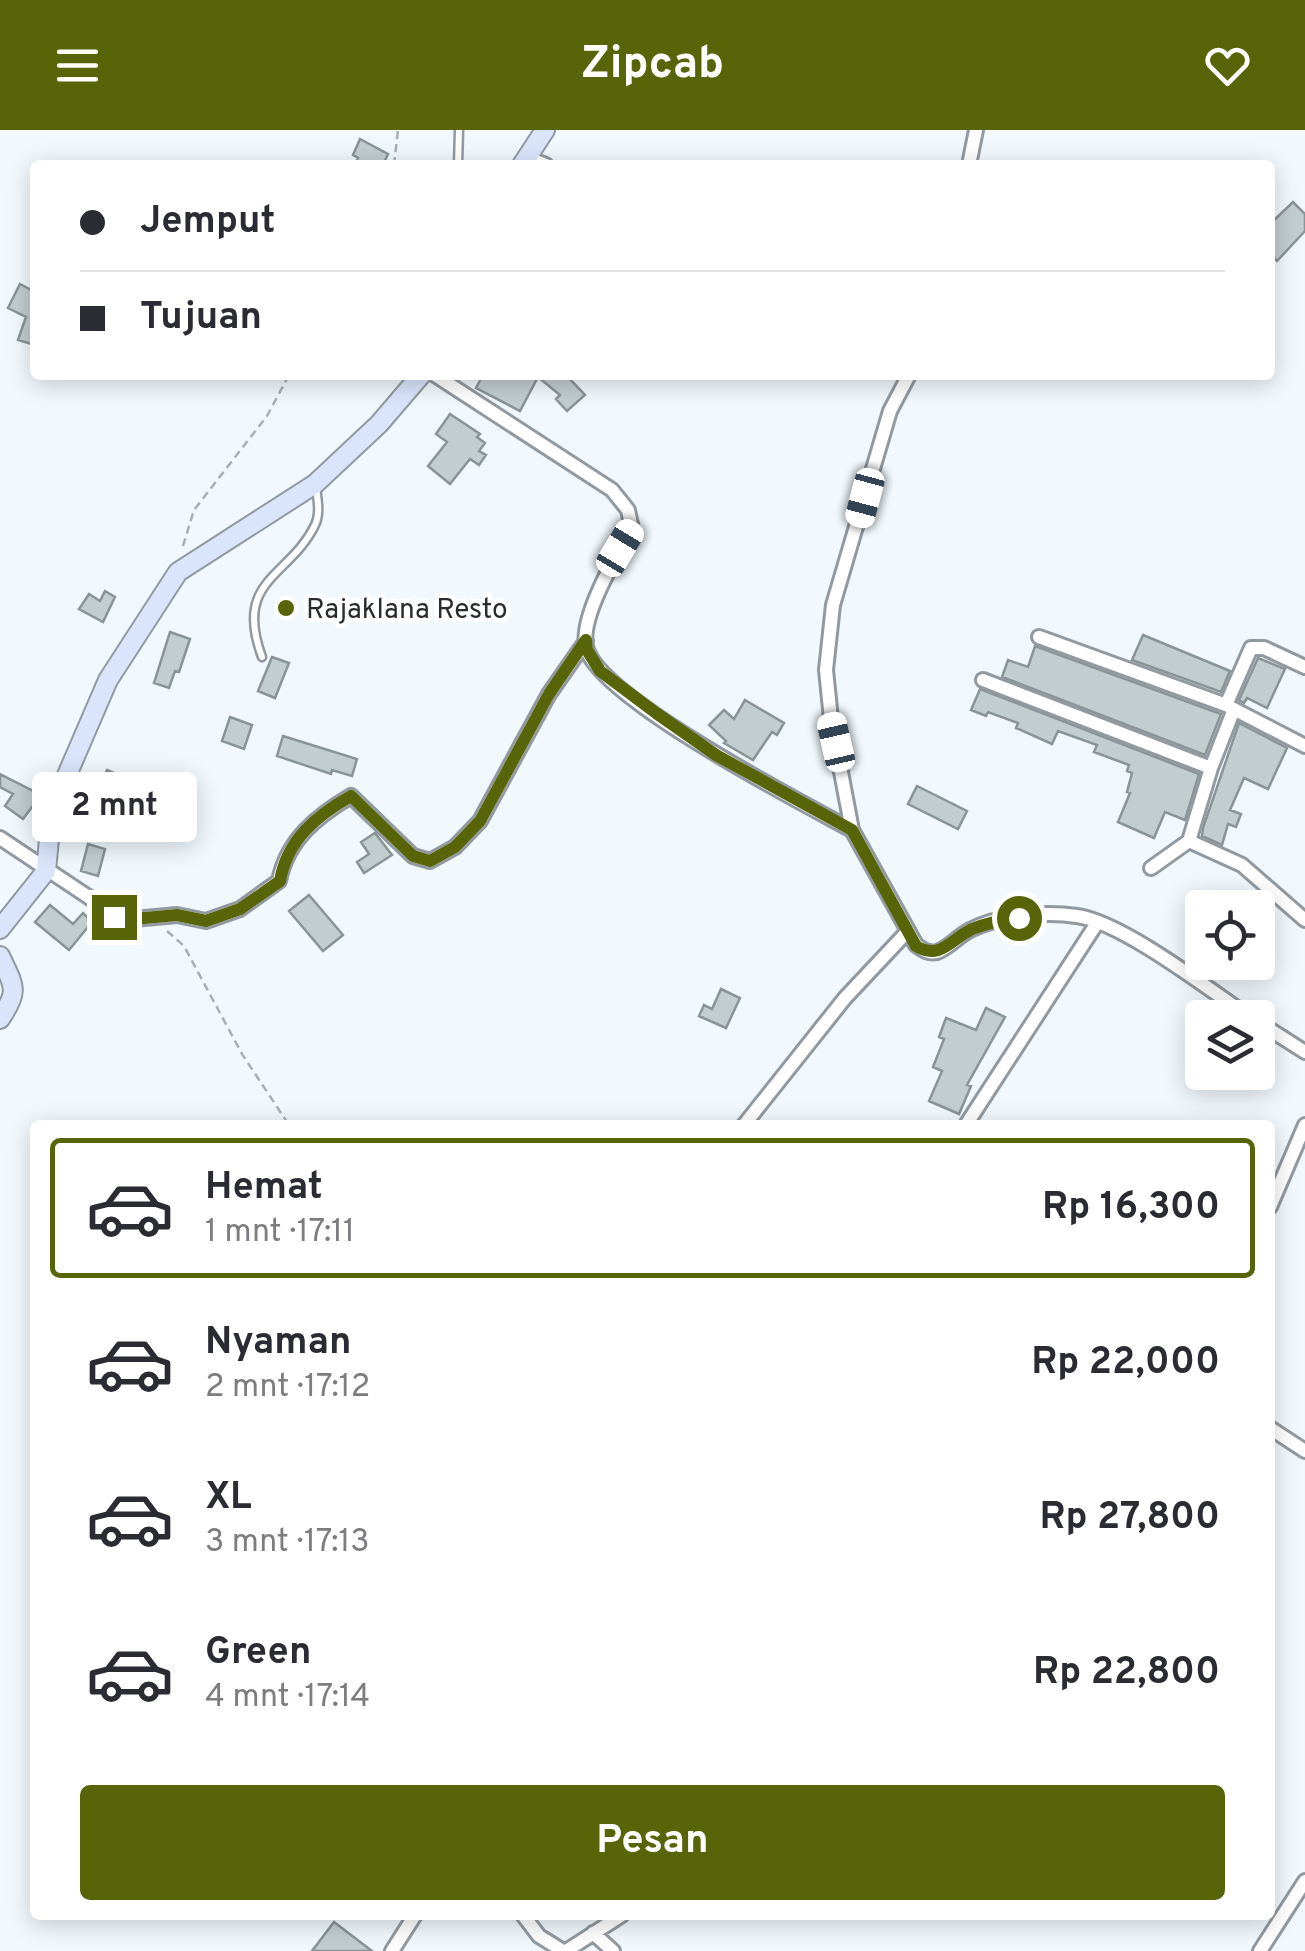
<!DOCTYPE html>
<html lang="id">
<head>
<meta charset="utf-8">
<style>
	:root { --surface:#fff; --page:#f2f2f3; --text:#2b2b33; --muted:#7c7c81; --line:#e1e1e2; --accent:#586408 }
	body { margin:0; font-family:Overpass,sans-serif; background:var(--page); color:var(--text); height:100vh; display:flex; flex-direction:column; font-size:38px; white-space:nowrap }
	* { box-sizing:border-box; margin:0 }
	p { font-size:32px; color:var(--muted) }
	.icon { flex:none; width:55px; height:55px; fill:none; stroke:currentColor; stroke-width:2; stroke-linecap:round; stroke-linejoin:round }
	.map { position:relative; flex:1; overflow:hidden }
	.side { position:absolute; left:30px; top:990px; width:1245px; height:800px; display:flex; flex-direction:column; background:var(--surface); border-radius:10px; box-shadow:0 5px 25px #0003 }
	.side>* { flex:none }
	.guide { position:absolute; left:30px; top:30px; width:1245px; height:220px; border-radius:10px; box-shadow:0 5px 25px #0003; display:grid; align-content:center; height:220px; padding:0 50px; background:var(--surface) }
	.controls { position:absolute; left:1185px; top:760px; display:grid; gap:20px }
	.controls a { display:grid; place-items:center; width:90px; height:90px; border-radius:10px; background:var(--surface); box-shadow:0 5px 25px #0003; font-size:50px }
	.end { position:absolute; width:45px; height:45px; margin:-22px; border:12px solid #586408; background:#fff; box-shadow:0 0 0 5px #fff }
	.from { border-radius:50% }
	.bubble { position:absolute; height:70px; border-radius:10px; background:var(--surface); box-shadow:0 5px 25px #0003; font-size:32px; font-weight:700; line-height:70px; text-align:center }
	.car { position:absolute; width:30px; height:60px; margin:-30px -15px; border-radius:12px; box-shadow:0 0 8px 2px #0007; background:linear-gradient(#fff 24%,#345 0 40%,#fff 0 76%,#345 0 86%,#fff 0) }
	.guide b { display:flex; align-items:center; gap:35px; height:95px; font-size:38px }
	.guide b+b { border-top:2px solid var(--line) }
	.guide i { width:25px; height:25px; background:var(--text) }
	ul { padding:18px 0 0; list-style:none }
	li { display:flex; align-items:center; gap:30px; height:140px; margin:0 20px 15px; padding:0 30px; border:5px solid transparent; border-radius:10px }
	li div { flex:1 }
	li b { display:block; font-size:38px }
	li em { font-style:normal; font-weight:700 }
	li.active { border-color:var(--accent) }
	li>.icon { width:90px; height:90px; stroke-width:1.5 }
	.action { display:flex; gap:20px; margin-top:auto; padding:20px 50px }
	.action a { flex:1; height:115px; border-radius:10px; background:var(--accent); color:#fff; font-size:40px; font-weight:700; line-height:115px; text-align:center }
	header { display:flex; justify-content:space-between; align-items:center; height:130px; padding:0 50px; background:var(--accent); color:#fff; font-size:45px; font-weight:700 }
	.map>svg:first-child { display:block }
	.building { fill:#c2cdd0; stroke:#899497; stroke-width:2.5 }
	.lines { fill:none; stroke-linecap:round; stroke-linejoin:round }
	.lane-casing { stroke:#929aa1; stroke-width:11 }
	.street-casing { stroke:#929aa1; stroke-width:18 }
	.secondary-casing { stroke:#929aa1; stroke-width:22 }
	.path { stroke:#a9afb3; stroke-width:2.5; stroke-dasharray:8 5; stroke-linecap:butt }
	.lane { stroke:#fff; stroke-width:6 }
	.street { stroke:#fff; stroke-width:12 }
	.secondary { stroke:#dae5fc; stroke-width:18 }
	.route { stroke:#586408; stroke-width:12 }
	.poi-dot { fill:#586408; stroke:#fff; stroke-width:4 }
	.labels { text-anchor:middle; stroke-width:9; stroke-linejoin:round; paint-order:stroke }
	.poi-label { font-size:28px; fill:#292c2f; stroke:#fff; text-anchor:start }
</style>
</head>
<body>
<header><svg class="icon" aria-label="menu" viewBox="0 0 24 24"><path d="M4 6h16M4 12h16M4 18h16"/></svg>Zipcab<svg class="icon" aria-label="heart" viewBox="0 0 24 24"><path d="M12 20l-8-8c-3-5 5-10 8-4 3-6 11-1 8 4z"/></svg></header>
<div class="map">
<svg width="1305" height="1821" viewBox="0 0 1305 1821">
	<rect width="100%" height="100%" fill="#f1f9fe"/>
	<path class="building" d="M 360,9 L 388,24 L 383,35 L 354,35 L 358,28 L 353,25 Z
		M 1293,72 L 1305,84 L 1305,101 L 1277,131 L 1270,124 L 1270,94 Z
		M 20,154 L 35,162 L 35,215 L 18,210 L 26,187 L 8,178 Z
		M 483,245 L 566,245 L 585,265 L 567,281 L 556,269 L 560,265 L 538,247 L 520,281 L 476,258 Z
		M 450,284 L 480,304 L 477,307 L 485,313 L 479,321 L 486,325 L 479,335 L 470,329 L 450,354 L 428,336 L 447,312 L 436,304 Z
		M 105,461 L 115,467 L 103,492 L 79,479 L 89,464 L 100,471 Z
		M 170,502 L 190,509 L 179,542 L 175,541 L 169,558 L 154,553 Z
		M 1143,505 L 1230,541 L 1221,562 L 1132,530 Z
		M 1035,516 L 1221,584 L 1205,625 L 1002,547 L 1008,530 L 1028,537 Z
		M 272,527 L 289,533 L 275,568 L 258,561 Z
		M 1258,528 L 1285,539 L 1267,578 L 1247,568 L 1244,573 L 1239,570 Z
		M 980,559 L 1199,644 L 1185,690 L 1165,682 L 1154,708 L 1118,692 L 1130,663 L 1127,662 L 1132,643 L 1127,641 L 1129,635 L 1094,622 L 1097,615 L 1058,601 L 1052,614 L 1016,598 L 1018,593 L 988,582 L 986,586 L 971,580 Z
		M 745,570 L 784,593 L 777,605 L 772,602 L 753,630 L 724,613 L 726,611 L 709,595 L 724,580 L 734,589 Z
		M 230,587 L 252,595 L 244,619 L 222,611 Z
		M 1239,593 L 1287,618 L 1268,659 L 1244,648 L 1230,680 L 1241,684 L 1236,697 L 1228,694 L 1222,715 L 1202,706 L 1203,698 Z
		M 283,606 L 357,629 L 352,646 L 332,640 L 331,644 L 277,626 Z
		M 107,640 L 121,646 L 106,676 L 132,684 L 128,697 L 86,683 Z
		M 0,644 L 41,665 L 23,689 L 5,676 L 13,664 L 0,657 Z
		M 917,656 L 967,681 L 958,699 L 908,674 Z
		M 375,703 L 392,725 L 364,743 L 357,732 L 369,724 L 361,712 Z
		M 88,714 L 105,719 L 98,746 L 81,741 Z
		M 309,765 L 343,805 L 323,821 L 289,781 Z
		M 50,775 L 73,794 L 83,783 L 92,792 L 69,820 L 35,792 Z
		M 721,859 L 740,868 L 726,898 L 699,886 L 704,875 L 712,879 Z
		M 986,878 L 1005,887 L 967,955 L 971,956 L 959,984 L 929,971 L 942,941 L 933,937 L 944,909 L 939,907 L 946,888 L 976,900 Z
		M 334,1792 L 372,1821 L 312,1821 Z"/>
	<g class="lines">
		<g class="lane-casing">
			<path id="lane" d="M 458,35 L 459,0
				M 262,527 C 233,449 290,447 315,395 C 321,383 317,368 316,356"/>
		</g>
		<g class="street-casing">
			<path id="street" d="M 526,27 L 546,35
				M 969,35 L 976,0
				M 435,245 L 612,360 L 628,380 L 632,399 C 617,424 577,491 587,520 C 604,570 800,672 852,700
				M 909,245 L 890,281 L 833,475 L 826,540 L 831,589 L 852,700 L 916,815 C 923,820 929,824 937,822 C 949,818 958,806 970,800 C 999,785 1045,781 1077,786 C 1122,792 1210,860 1251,888
				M 1039,507 L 1226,575 L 1305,616
				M 983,550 L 1211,638
				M 1226,575 L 1251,518 L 1264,518 L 1305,537
				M 0,708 L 123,790 L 177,785 L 206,791 L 240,779 L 279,751 C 287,710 317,686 351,666 L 413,726 L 430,731 L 455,717 L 480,691 L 549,564 L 586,511
				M 1189,711 L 1211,638 L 1234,579
				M 1151,738 L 1189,711 L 1242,735 L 1305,790
				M 1258,892 L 1305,922
				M 744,995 L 845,868 L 908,801
				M 966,995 L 1097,793
				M 1270,1077 L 1305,995
				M 1270,1298 L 1305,1321
				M 523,1785 L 539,1806 L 563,1821
				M 593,1803 L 613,1821
				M 392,1821 L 415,1785
				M 566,1821 L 622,1785
				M 1260,1821 L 1305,1751"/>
		</g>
		<g class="secondary-casing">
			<path id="secondary" d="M 522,35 L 545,0
				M 0,799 L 46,741 L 49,709 L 61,659 L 108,550 L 178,442 L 315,354 L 379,294 L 421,245
				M 0,826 C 14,856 20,860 0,889"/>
		</g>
		<path class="path" d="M 394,35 L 398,0
			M 183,416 L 194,380 L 267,286 L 289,245
			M 167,801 L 184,816 L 242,924 L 289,995"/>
		<use href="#lane" class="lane"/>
		<use href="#street" class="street"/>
		<use href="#secondary" class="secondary"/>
	</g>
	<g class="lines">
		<path class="route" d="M 114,787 L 123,790 L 177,785 L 206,791 L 240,779 L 280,751 C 287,710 316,686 351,666 L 413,726 L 430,731 L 455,717 L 480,691 L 549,564 L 586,510 L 587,520 L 600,541 L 656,583 L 716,625 L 852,700 L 916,816 C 940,831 951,809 972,799 C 987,793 1003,790 1019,788"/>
	</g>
	<circle class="poi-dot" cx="286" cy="478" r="10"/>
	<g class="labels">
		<g class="poi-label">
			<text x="306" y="488">Rajaklana Resto</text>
		</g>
	</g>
</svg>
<div class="controls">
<a><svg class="icon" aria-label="locate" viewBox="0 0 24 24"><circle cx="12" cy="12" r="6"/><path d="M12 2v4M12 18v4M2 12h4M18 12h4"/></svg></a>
<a><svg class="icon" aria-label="layers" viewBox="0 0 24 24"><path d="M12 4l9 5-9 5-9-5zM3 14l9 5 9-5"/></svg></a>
</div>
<i class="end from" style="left:1019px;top:788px"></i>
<i class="end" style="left:114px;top:787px"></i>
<div class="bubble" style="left:32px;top:642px;width:165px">2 mnt</div>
<i class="car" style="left:865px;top:368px;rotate:195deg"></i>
<i class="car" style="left:620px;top:418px;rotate:31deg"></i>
<i class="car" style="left:836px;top:612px;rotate:347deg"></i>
<div class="guide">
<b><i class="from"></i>Jemput</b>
<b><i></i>Tujuan</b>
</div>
<section class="side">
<ul>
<li class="active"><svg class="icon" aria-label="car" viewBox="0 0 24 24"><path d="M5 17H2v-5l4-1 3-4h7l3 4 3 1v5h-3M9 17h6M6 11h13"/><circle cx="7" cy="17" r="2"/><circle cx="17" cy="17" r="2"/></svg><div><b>Hemat</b><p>1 mnt · 17:11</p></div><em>Rp 16,300</em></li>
<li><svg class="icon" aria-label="car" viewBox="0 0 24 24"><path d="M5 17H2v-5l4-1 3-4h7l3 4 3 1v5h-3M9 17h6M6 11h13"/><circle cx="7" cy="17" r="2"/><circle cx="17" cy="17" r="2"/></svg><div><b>Nyaman</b><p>2 mnt · 17:12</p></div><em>Rp 22,000</em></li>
<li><svg class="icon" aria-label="car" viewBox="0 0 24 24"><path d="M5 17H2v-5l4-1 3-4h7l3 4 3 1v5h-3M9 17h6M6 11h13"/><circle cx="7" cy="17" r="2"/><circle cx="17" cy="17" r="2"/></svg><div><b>XL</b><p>3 mnt · 17:13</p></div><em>Rp 27,800</em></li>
<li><svg class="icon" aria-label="car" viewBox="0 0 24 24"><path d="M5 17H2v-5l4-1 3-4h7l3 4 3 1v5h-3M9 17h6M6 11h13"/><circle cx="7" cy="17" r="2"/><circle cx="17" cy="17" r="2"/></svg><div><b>Green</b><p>4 mnt · 17:14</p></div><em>Rp 22,800</em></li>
</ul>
<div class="action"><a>Pesan</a></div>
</section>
</div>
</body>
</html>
